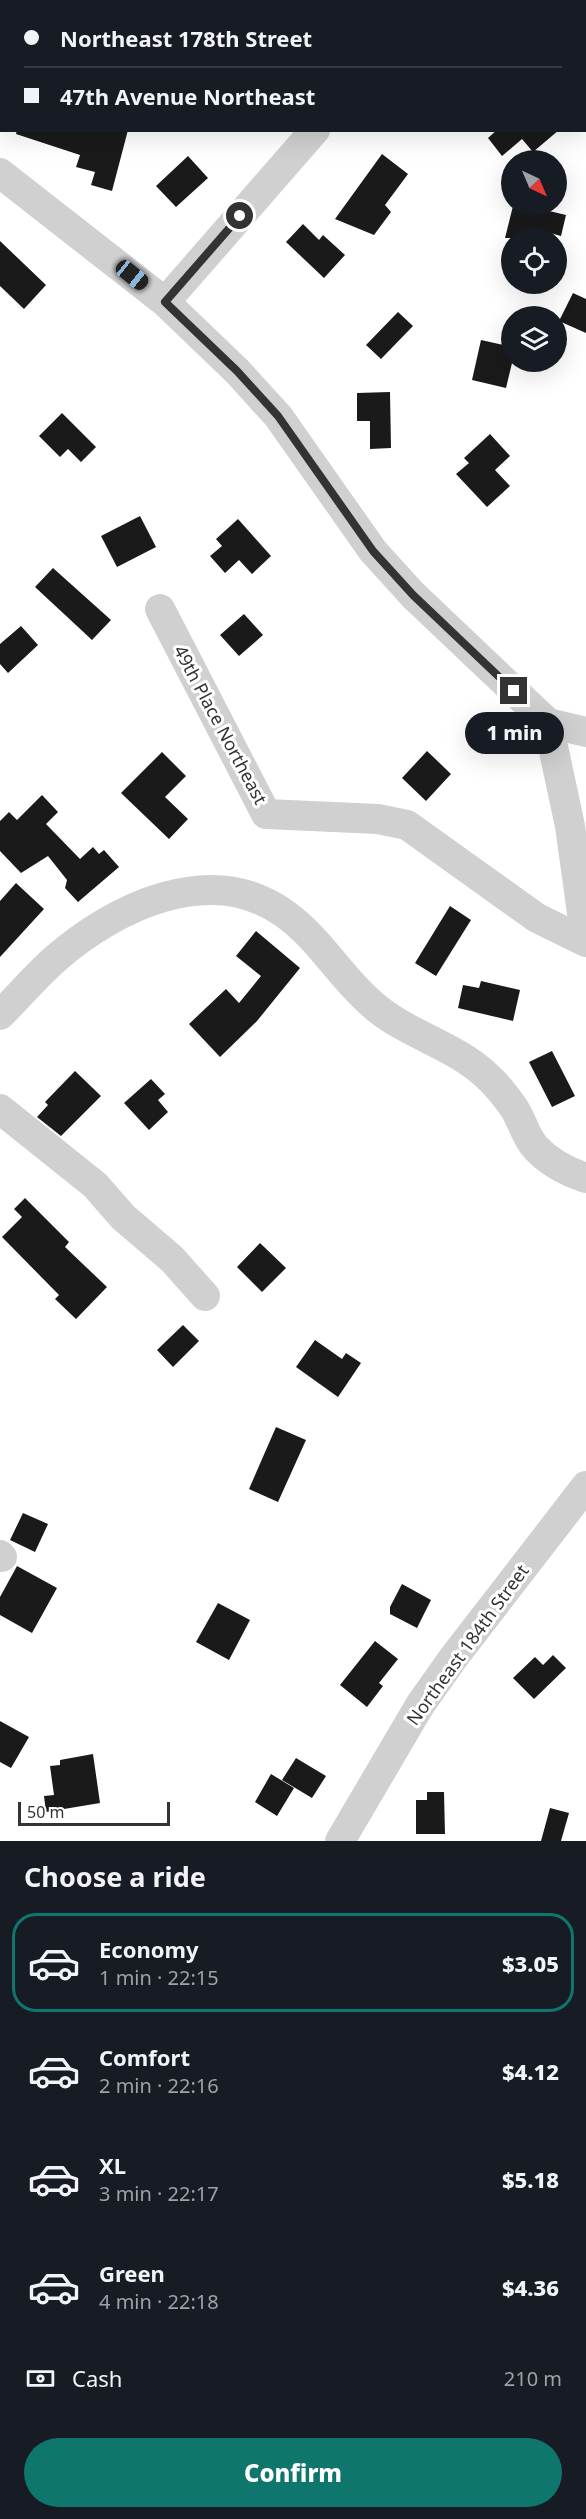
<!DOCTYPE html>
<html lang="en">
<head>
<meta charset="utf-8">
<style>
	:root { --surface:#171b24; --page:#242831; --text:#f1f3f6; --muted:#9ea1a6; --line:#363941; --accent:#0f766e }
	body { margin:0; font-family:"Noto Sans",sans-serif; background:var(--page); color:var(--text); height:100vh; display:flex; flex-direction:column; font-size:22px; white-space:nowrap }
	* { box-sizing:border-box; margin:0 }
	p { font-size:20px; color:var(--muted) }
	.icon { flex:none; width:33px; height:33px; fill:none; stroke:currentColor; stroke-width:2; stroke-linecap:round; stroke-linejoin:round }
	.map { position:relative; height:1841px; overflow:hidden }
	.side { display:flex; flex-direction:column; background:var(--surface); flex:1 }
	.side>* { flex:none }
	.top-card { position:absolute; left:0px; top:0px; width:586px; height:132px; box-shadow:0 6px 24px #0002; display:grid; align-content:center; height:132px; padding:0 24px; background:var(--surface) }
	.needle { width:39px; rotate:136deg }
	.fabs { position:absolute; left:501px; top:150px; display:grid; gap:12px }
	.fabs a { display:grid; place-items:center; width:66px; height:66px; border-radius:50%; background:var(--surface); box-shadow:0 6px 24px #0002; font-size:30px }
	.scale { position:absolute; left:18px; bottom:15px; width:152px; box-sizing:border-box; padding-left:6px; border:3px solid #333; border-top:0; font-size:16px; line-height:21px; white-space:nowrap; color:#333; -webkit-text-stroke:4px #fff; paint-order:stroke }
	.end { position:absolute; width:27px; height:27px; margin:-14px; border:8px solid #333; background:#fff; box-shadow:0 0 0 3px #fff }
	.from { border-radius:50% }
	.bubble { position:absolute; height:42px; border-radius:21px; background:var(--surface); box-shadow:0 6px 24px #0002; font-size:20px; font-weight:800; line-height:42px; text-align:center }
	.car { position:absolute; width:18px; height:36px; margin:-18px -9px; border-radius:8px; box-shadow:0 0 4px 2px #0007; background:linear-gradient(#222 24%,#8ab4d8 0 40%,#222 0 76%,#8ab4d8 0 86%,#222 0) }
	.top-card b { display:flex; align-items:center; gap:21px; height:57px; font-size:22px }
	.top-card b+b { border-top:2px solid var(--line) }
	.top-card i { width:15px; height:15px; background:var(--text) }
	ul { padding:0; list-style:none }
	li { display:flex; align-items:center; gap:18px; height:99px; margin:0 12px 9px; padding:0 12px; border:3px solid transparent; border-radius:24px }
	li div { flex:1 }
	li b { display:block; font-size:22px }
	li em { font-style:normal; font-weight:800 }
	li.active { border-color:var(--accent) }
	li>.icon { width:54px; height:54px; stroke-width:1.5 }
	h2 { padding:0 24px; font-size:27px; line-height:72px }
	.pay { display:flex; align-items:center; gap:15px; height:66px; padding:0 24px; font-size:22px }
	.pay p { margin-inline-start:auto }
	.action { display:flex; gap:12px; margin-top:auto; padding:12px 24px }
	.action a { flex:1; height:69px; border-radius:36px; background:var(--accent); color:#fff; font-size:24px; font-weight:800; line-height:69px; text-align:center }
	.map>svg:first-child { display:block }
	.building { fill:#1a1a1a }
	.lines { fill:none; stroke-linecap:round; stroke-linejoin:round }
	.minor { stroke:#d0d0d0; stroke-width:30 }
	.route { stroke:#333; stroke-width:8 }
	.labels { text-anchor:middle; stroke-width:6; stroke-linejoin:round; paint-order:stroke }
	.street-label { font-size:18px; fill:#333; stroke:#fff }
</style>
</head>
<body>
<div class="map">
<svg width="586" height="1841" viewBox="0 0 586 1841">
	<rect width="100%" height="100%" fill="#fff"/>
	<path class="building" d="M 17,130 L 128,130 L 112,191 L 91,185 L 95,172 L 76,167 L 80,155 L 16,134 Z
		M 497,130 L 559,130 L 533,152 L 522,139 L 502,156 L 488,138 Z
		M 382,154 L 408,174 L 385,205 L 391,212 L 374,235 L 335,219 Z
		M 188,156 L 208,178 L 176,207 L 156,186 Z
		M 513,206 L 528,206 L 566,215 L 561,236 L 550,233 L 548,238 L 505,238 Z
		M 303,224 L 319,240 L 323,235 L 345,255 L 324,278 L 286,242 Z
		M 0,241 L 46,285 L 24,309 L 0,286 Z
		M 573,293 L 586,299 L 586,333 L 559,321 Z
		M 398,312 L 413,326 L 381,359 L 366,345 Z
		M 481,340 L 512,347 L 512,363 L 506,388 L 472,380 Z
		M 390,392 L 391,448 L 370,449 L 370,421 L 357,421 L 357,393 Z
		M 62,413 L 96,447 L 81,462 L 68,449 L 60,457 L 39,436 Z
		M 490,434 L 510,456 L 495,470 L 510,486 L 487,507 L 456,474 L 469,463 L 464,458 Z
		M 140,516 L 156,547 L 117,567 L 101,536 Z
		M 238,519 L 271,556 L 252,574 L 239,560 L 225,573 L 210,556 L 222,546 L 216,539 Z
		M 53,568 L 111,620 L 92,640 L 35,587 Z
		M 244,614 L 263,635 L 239,656 L 220,635 Z
		M 21,626 L 38,645 L 8,673 L 0,664 L 0,644 Z
		M 427,751 L 451,774 L 426,801 L 402,778 Z
		M 162,752 L 186,776 L 165,797 L 188,819 L 169,839 L 121,793 Z
		M 42,795 L 58,812 L 46,824 L 80,859 L 93,847 L 99,854 L 104,850 L 119,867 L 78,902 L 65,888 L 67,880 L 48,856 L 21,873 L 0,851 L 0,821 L 9,812 L 17,820 Z
		M 16,883 L 44,909 L 0,957 L 0,901 Z
		M 450,906 L 471,920 L 436,976 L 415,963 Z
		M 256,931 L 300,968 L 257,1021 L 220,1057 L 189,1024 L 226,989 L 239,1003 L 261,976 L 236,956 Z
		M 481,981 L 520,990 L 513,1021 L 458,1008 L 463,985 L 479,988 Z
		M 552,1051 L 575,1096 L 552,1107 L 529,1062 Z
		M 75,1071 L 101,1096 L 61,1136 L 37,1117 L 48,1105 L 45,1102 Z
		M 151,1079 L 165,1094 L 158,1100 L 168,1112 L 149,1130 L 124,1103 Z
		M 25,1198 L 69,1242 L 65,1247 L 107,1287 L 76,1319 L 55,1299 L 59,1295 L 2,1237 L 22,1217 L 14,1209 Z
		M 260,1243 L 286,1268 L 262,1292 L 237,1267 Z
		M 183,1325 L 199,1341 L 173,1367 L 157,1350 Z
		M 315,1340 L 342,1359 L 346,1353 L 361,1363 L 338,1397 L 296,1367 Z
		M 276,1427 L 306,1440 L 278,1502 L 249,1489 Z
		M 23,1513 L 48,1524 L 35,1552 L 10,1540 Z
		M 17,1566 L 57,1588 L 32,1633 L 0,1615 L 0,1597 Z
		M 402,1584 L 431,1600 L 417,1628 L 390,1614 L 390,1607 Z
		M 218,1603 L 250,1620 L 229,1660 L 196,1642 Z
		M 375,1641 L 398,1659 L 379,1683 L 383,1686 L 367,1707 L 340,1685 Z
		M 553,1655 L 566,1668 L 534,1699 L 513,1678 L 535,1657 L 543,1665 Z
		M 0,1721 L 29,1737 L 11,1768 L 0,1762 Z
		M 93,1754 L 100,1803 L 46,1812 L 44,1796 L 54,1795 L 50,1766 L 60,1765 L 60,1760 Z
		M 296,1758 L 326,1776 L 312,1798 L 282,1780 Z
		M 271,1774 L 294,1788 L 277,1816 L 255,1802 Z
		M 427,1792 L 444,1792 L 445,1834 L 416,1834 L 416,1800 L 427,1800 Z
		M 550,1808 L 569,1813 L 561,1841 L 541,1841 Z"/>
	<g class="lines">
		<path class="minor" d="M 393,2 L 393,0
			M 0,173 L 165,302 L 237,371 L 278,416 L 373,551 L 413,595 L 548,723 L 586,732
			M 165,302 L 315,130
			M 160,609 L 266,814 L 378,819 L 407,825 L 537,918 L 586,942
			M 548,723 L 570,826 L 586,942
			M 0,1015 C 18,997 35,977 54,960 C 114,907 211,860 285,914 C 320,939 340,977 373,1005 C 407,1035 455,1045 488,1077 C 497,1085 507,1098 514,1108 C 522,1120 526,1138 536,1148 C 549,1162 568,1172 586,1178
			M 0,1109 L 95,1185 L 123,1217 L 172,1259 L 205,1296
			M 0,1555 L 2,1557
			M 340,1841 L 420,1705 L 454,1657 L 586,1486"/>
	</g>
	<g class="lines">
		<path class="route" d="M 240,216 L 165,302 L 237,371 L 278,416 L 373,551 L 413,595 L 514,691"/>
	</g>
	<g class="labels">
		<g class="street-label">
			<text transform="translate(220 725) rotate(62)" y="6">49th Place Northeast</text>
			<text transform="translate(468 1645) rotate(-54)" y="6">Northeast 184th Street</text>
		</g>
	</g>
</svg>
<div class="fabs">
<a><svg class="needle" viewBox="-14 -14 28 28"><path d="M0-13l5 13h-10z" fill="#e53935"/><path d="M0 13l5-13h-10z" fill="#9ea1a6"/></svg></a>
<a><svg class="icon" aria-label="locate" viewBox="0 0 24 24"><circle cx="12" cy="12" r="6"/><path d="M12 2v4M12 18v4M2 12h4M18 12h4"/></svg></a>
<a><svg class="icon" aria-label="layers" viewBox="0 0 24 24"><path d="M12 4l9 5-9 5-9-5zM3 14l9 5 9-5"/></svg></a>
</div>
<div class="scale">50 m</div>
<i class="end from" style="left:240px;top:216px"></i>
<i class="end" style="left:514px;top:691px"></i>
<div class="bubble" style="left:465px;top:712px;width:99px">1 min</div>
<i class="car" style="left:132px;top:275px;rotate:129deg"></i>
<div class="top-card">
<b><i class="from"></i>Northeast 178th Street</b>
<b><i></i>47th Avenue Northeast</b>
</div>
</div>
<section class="side">
<h2>Choose a ride</h2>
<ul>
<li class="active"><svg class="icon" aria-label="car" viewBox="0 0 24 24"><path d="M5 17H2v-5l4-1 3-4h7l3 4 3 1v5h-3M9 17h6M6 11h13"/><circle cx="7" cy="17" r="2"/><circle cx="17" cy="17" r="2"/></svg><div><b>Economy</b><p>1 min · 22:15</p></div><em>$3.05</em></li>
<li><svg class="icon" aria-label="car" viewBox="0 0 24 24"><path d="M5 17H2v-5l4-1 3-4h7l3 4 3 1v5h-3M9 17h6M6 11h13"/><circle cx="7" cy="17" r="2"/><circle cx="17" cy="17" r="2"/></svg><div><b>Comfort</b><p>2 min · 22:16</p></div><em>$4.12</em></li>
<li><svg class="icon" aria-label="car" viewBox="0 0 24 24"><path d="M5 17H2v-5l4-1 3-4h7l3 4 3 1v5h-3M9 17h6M6 11h13"/><circle cx="7" cy="17" r="2"/><circle cx="17" cy="17" r="2"/></svg><div><b>XL</b><p>3 min · 22:17</p></div><em>$5.18</em></li>
<li><svg class="icon" aria-label="car" viewBox="0 0 24 24"><path d="M5 17H2v-5l4-1 3-4h7l3 4 3 1v5h-3M9 17h6M6 11h13"/><circle cx="7" cy="17" r="2"/><circle cx="17" cy="17" r="2"/></svg><div><b>Green</b><p>4 min · 22:18</p></div><em>$4.36</em></li>
</ul>
<div class="pay"><svg class="icon" aria-label="cash" viewBox="0 0 24 24"><path d="M3 7h18v10H3z"/><circle cx="12" cy="12" r="2"/></svg>Cash<p>210 m</p></div>
<div class="action"><a>Confirm</a></div>
</section>
</body>
</html>
